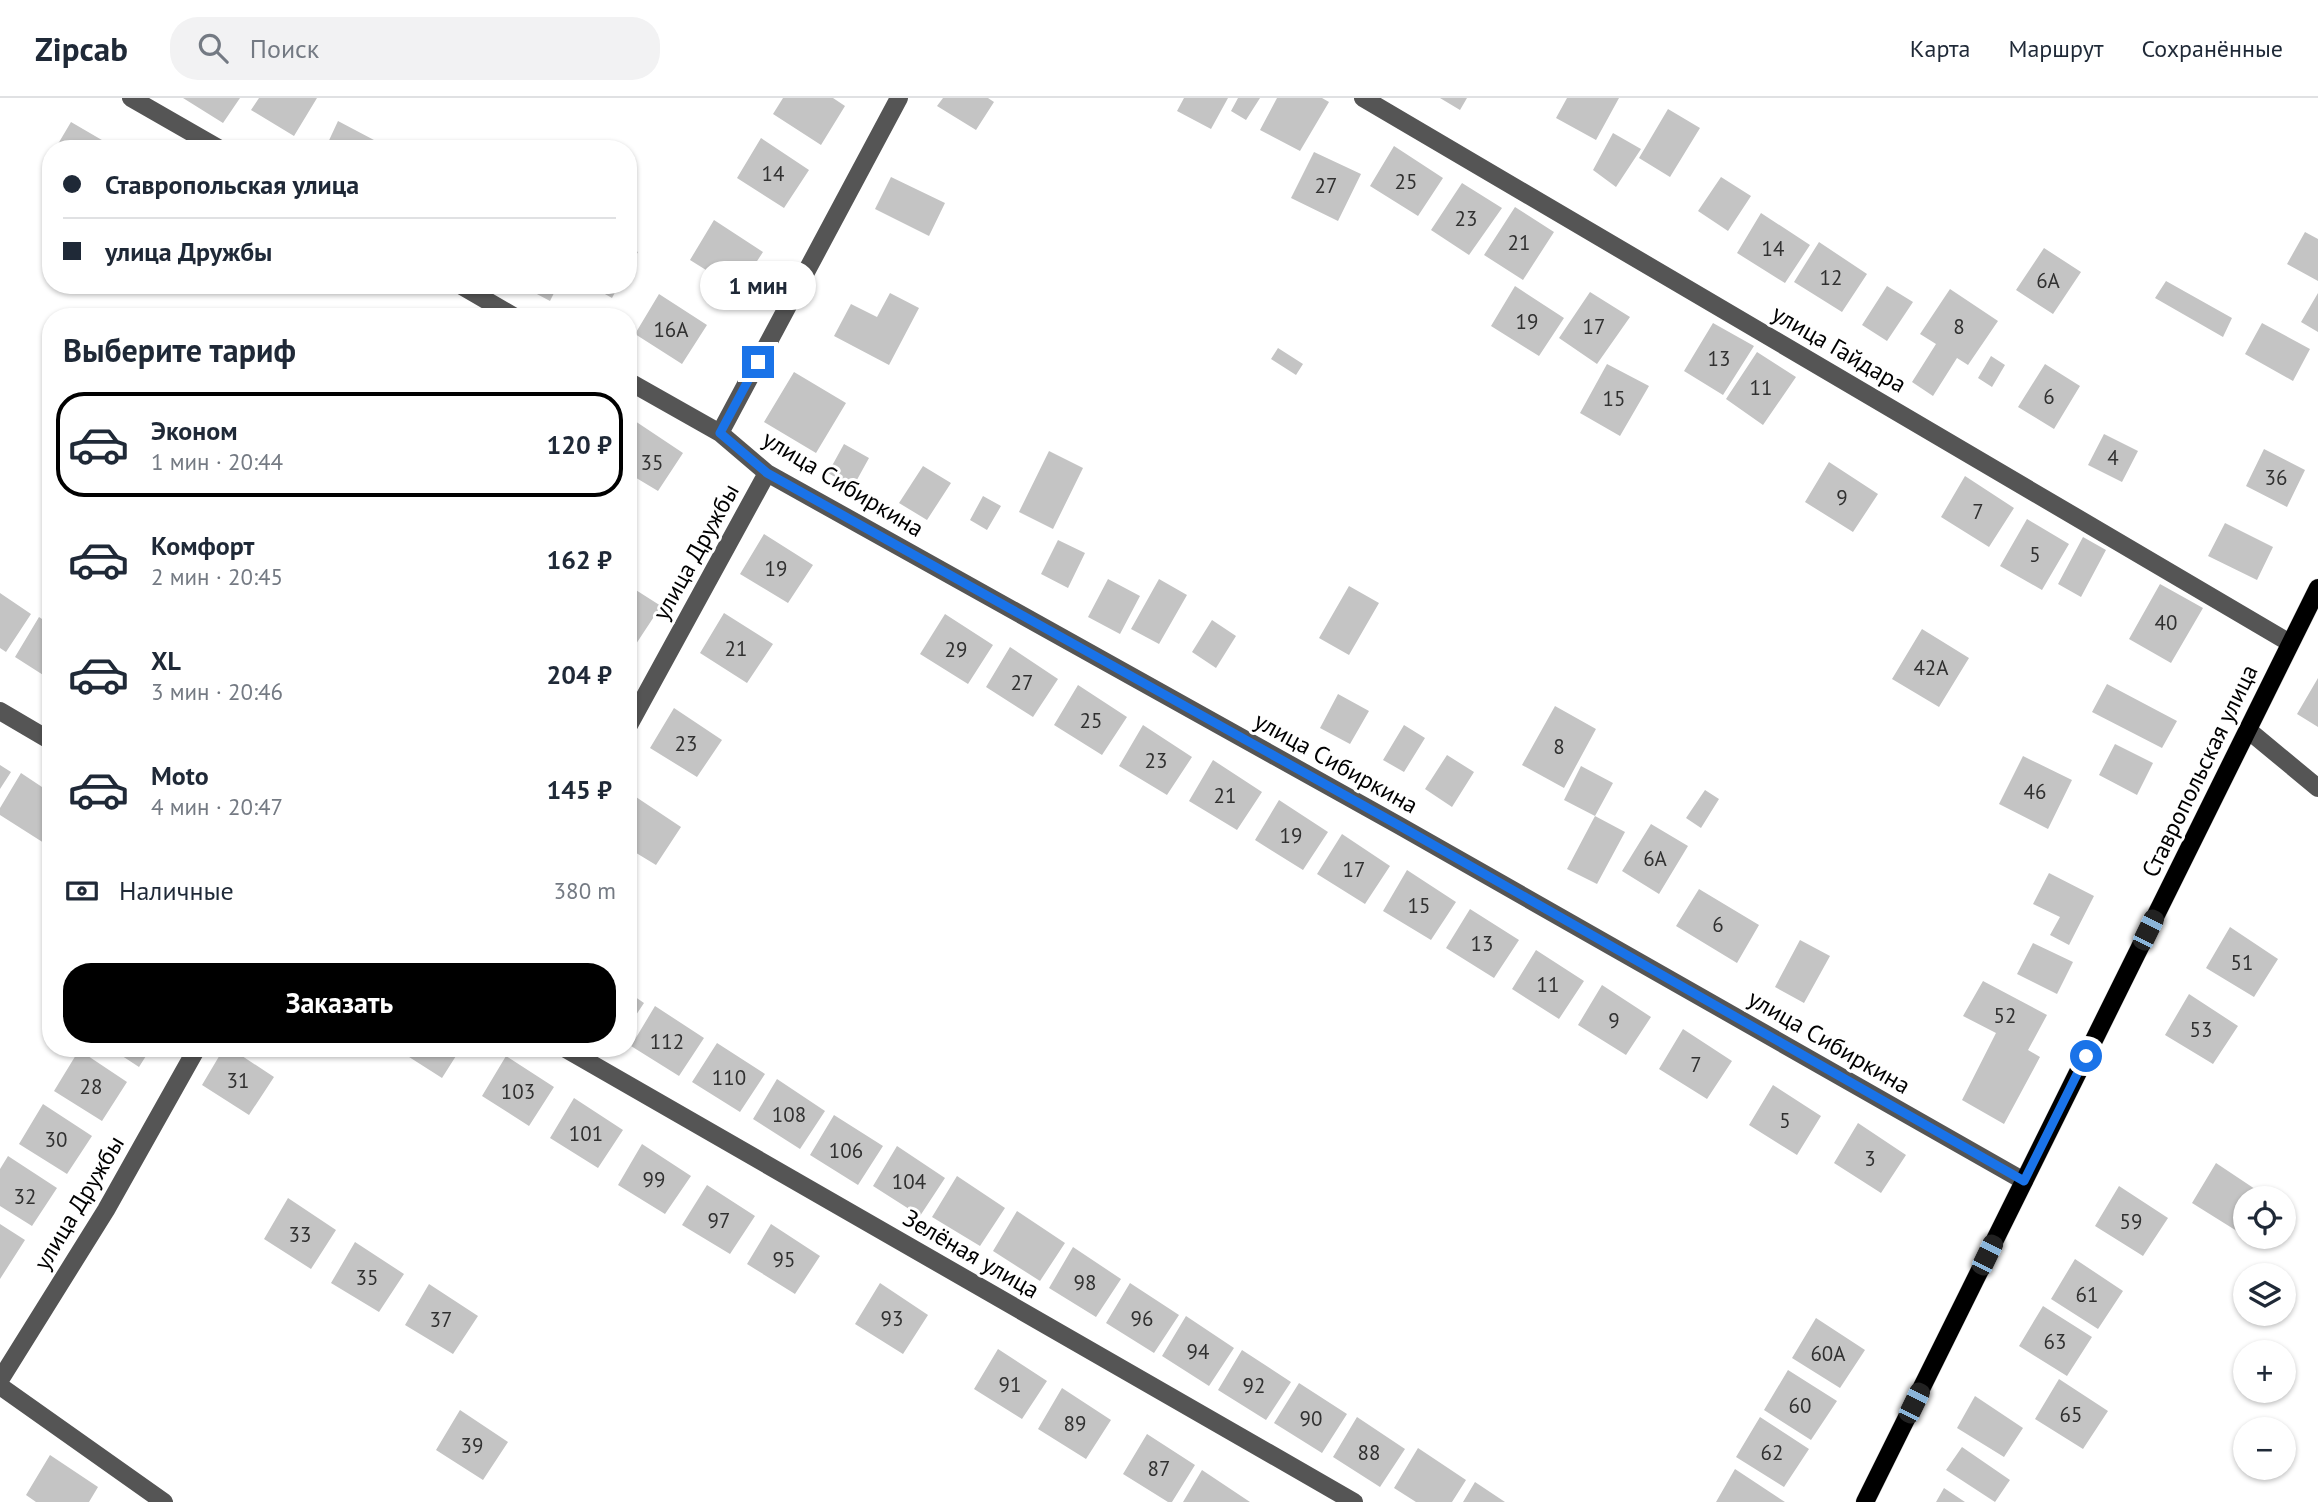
<!DOCTYPE html>
<html lang="ru">
<head>
<meta charset="utf-8">
<style>
	:root { --surface:#fff; --page:#f2f2f3; --text:#1f2937; --muted:#747a83; --line:#e0e1e3; --accent:#000 }
	body { margin:0; font-family:"PT Sans",sans-serif; background:var(--page); color:var(--text); height:100vh; display:flex; flex-direction:column; font-size:26px; white-space:nowrap }
	* { box-sizing:border-box; margin:0 }
	p { font-size:23px; color:var(--muted) }
	.icon { flex:none; width:38px; height:38px; fill:none; stroke:currentColor; stroke-width:2; stroke-linecap:round; stroke-linejoin:round }
	.map { position:relative; flex:1; overflow:hidden }
	.drawer { position:absolute; left:42px; top:210px; width:595px; height:749px; display:flex; flex-direction:column; background:var(--surface); border-radius:28px; box-shadow:0 2px 5px #0004 }
	.drawer>* { flex:none }
	.top-card { position:absolute; left:42px; top:42px; width:595px; height:154px; border-radius:28px; box-shadow:0 2px 5px #0004; display:grid; align-content:center; height:154px; padding:0 21px; background:var(--surface) }
	.tools { position:absolute; left:2233px; top:1088px; display:grid; gap:14px }
	.tools a { display:grid; place-items:center; width:63px; height:63px; border-radius:50%; background:var(--surface); box-shadow:0 2px 5px #0004; font-size:35px }
	.end { position:absolute; width:32px; height:32px; margin:-16px; border:9px solid #1a73e8; background:#fff; box-shadow:0 0 0 4px #fff }
	.from { border-radius:50% }
	.bubble { position:absolute; height:49px; border-radius:24px; background:var(--surface); box-shadow:0 2px 5px #0004; font-size:23px; font-weight:700; line-height:49px; text-align:center }
	.car { position:absolute; width:21px; height:42px; margin:-21px -10px; border-radius:9px; box-shadow:0 0 5px 2px #0007; background:linear-gradient(#222 24%,#8ab4d8 0 40%,#222 0 76%,#8ab4d8 0 86%,#222 0) }
	.top-card b { display:flex; align-items:center; gap:24px; height:66px; font-size:26px }
	.top-card b+b { border-top:2px solid var(--line) }
	.top-card i { width:18px; height:18px; background:var(--text) }
	ul { padding:0; list-style:none }
	li { display:flex; align-items:center; gap:21px; height:105px; margin:0 14px 10px; padding:0 7px; border:4px solid transparent; border-radius:28px }
	li div { flex:1 }
	li b { display:block; font-size:26px }
	li em { font-style:normal; font-weight:700 }
	li.current { border-color:var(--accent) }
	li>.icon { width:63px; height:63px; stroke-width:1.5 }
	h2 { padding:0 21px; font-size:32px; line-height:84px }
	.pay { display:flex; align-items:center; gap:18px; height:77px; padding:0 21px; font-size:26px }
	.pay p { margin-inline-start:auto }
	.cta { display:flex; gap:14px; margin-top:auto; padding:14px 21px }
	.cta a { flex:1; height:80px; border-radius:28px; background:var(--accent); color:#fff; font-size:28px; font-weight:700; line-height:80px; text-align:center }
	header { display:flex; align-items:center; gap:42px; box-sizing:border-box; height:98px; padding:0 35px; background:var(--surface); border-bottom:2px solid var(--line) }
	header strong { font-size:33px }
	nav { display:flex; gap:38px; margin-inline-start:auto; font-size:24px }
	.search { width:490px; height:63px; background:var(--page); display:flex; align-items:center; gap:18px; box-sizing:border-box; padding:0 24px; border-radius:28px; color:var(--muted); font-size:26px }
	.map>svg:first-child { display:block }
	.building { fill:#c4c4c4 }
	.lines { fill:none; stroke-linecap:round; stroke-linejoin:round }
	.major-casing { stroke:#dbdbdb; stroke-width:19 }
	.minor { stroke:#555; stroke-width:18 }
	.major { stroke:#000; stroke-width:18 }
	.route { stroke:#1a73e8; stroke-width:9 }
	.labels { text-anchor:middle; stroke-width:6; stroke-linejoin:round; paint-order:stroke }
	.number-label { font-size:21px; fill:#313131 }
	.street-label { font-size:24px; fill:#000; stroke:#fff }
</style>
</head>
<body>
<header>
<strong>Zipcab</strong>
<div class="search"><svg class="icon" aria-label="search" viewBox="0 0 24 24"><circle cx="10" cy="10" r="6"/><path d="M15 15l6 6"/></svg>Поиск</div>
<nav><a>Карта</a><a>Маршрут</a><a>Сохранённые</a></nav>
</header>
<div class="map">
<svg width="2318" height="1404" viewBox="0 0 2318 1404">
	<rect width="100%" height="100%" fill="#fff"/>
	<path class="building" d="M 183,0 L 240,0 L 223,25 Z
		M 259,0 L 317,0 L 294,38 L 251,12 Z
		M 783,0 L 833,0 L 845,8 L 821,47 L 773,16 Z
		M 943,0 L 988,0 L 994,4 L 976,32 L 937,8 Z
		M 1184,0 L 1228,0 L 1211,31 L 1177,13 Z
		M 1238,0 L 1260,0 L 1246,22 L 1231,13 Z
		M 1277,0 L 1322,0 L 1329,4 L 1300,53 L 1260,32 Z
		M 1440,0 L 1467,0 L 1460,12 Z
		M 1567,0 L 1619,0 L 1596,42 L 1556,20 Z
		M 1668,11 L 1700,30 L 1670,79 L 1639,60 Z
		M 338,23 L 391,51 L 325,51 Z
		M 71,24 L 107,45 L 103,51 L 55,51 Z
		M 1613,35 L 1641,51 L 1616,89 L 1593,72 Z
		M 761,40 L 809,72 L 784,110 L 737,80 Z
		M 1394,48 L 1443,80 L 1418,118 L 1370,88 Z
		M 1314,54 L 1361,76 L 1338,123 L 1291,100 Z
		M 891,79 L 945,105 L 929,138 L 875,111 Z
		M 1721,79 L 1751,98 L 1728,133 L 1698,113 Z
		M 1462,85 L 1502,110 L 1469,157 L 1431,132 Z
		M 1515,109 L 1554,134 L 1523,182 L 1484,157 Z
		M 1761,115 L 1810,147 L 1785,185 L 1737,155 Z
		M 714,122 L 763,154 L 738,192 L 690,162 Z
		M 2305,134 L 2318,141 L 2318,183 L 2287,166 Z
		M 1819,144 L 1867,176 L 1842,214 L 1794,184 Z
		M 628,149 L 638,154 L 628,171 Z
		M 2044,150 L 2081,174 L 2053,216 L 2016,192 Z
		M 2166,183 L 2232,220 L 2223,239 L 2155,200 Z
		M 520,187 L 558,187 L 550,203 Z
		M 589,187 L 619,187 L 612,200 Z
		M 1515,188 L 1564,220 L 1539,258 L 1491,228 Z
		M 1887,188 L 1913,204 L 1887,243 L 1862,227 Z
		M 1950,191 L 1998,223 L 1968,267 L 1957,260 L 1933,298 L 1912,284 L 1936,246 L 1920,236 Z
		M 1590,194 L 1630,219 L 1597,266 L 1559,240 Z
		M 890,195 L 919,210 L 889,267 L 834,238 L 851,206 L 877,219 Z
		M 2318,195 L 2318,234 L 2301,224 Z
		M 659,196 L 707,227 L 682,266 L 635,236 Z
		M 1713,225 L 1754,248 L 1723,297 L 1684,273 Z
		M 2262,225 L 2310,251 L 2293,283 L 2245,256 Z
		M 1278,250 L 1303,266 L 1296,277 L 1271,261 Z
		M 1757,254 L 1796,279 L 1763,327 L 1726,301 Z
		M 1991,258 L 2005,267 L 1992,289 L 1978,280 Z
		M 1607,266 L 1649,288 L 1620,338 L 1580,315 Z
		M 2045,266 L 2080,288 L 2054,331 L 2018,309 Z
		M 794,274 L 846,305 L 816,355 L 764,324 Z
		M 635,323 L 683,355 L 658,393 L 628,375 L 628,334 Z
		M 2104,336 L 2138,353 L 2122,384 L 2088,367 Z
		M 844,346 L 869,360 L 853,389 L 828,375 Z
		M 2264,351 L 2305,372 L 2287,409 L 2246,388 Z
		M 1049,353 L 1083,370 L 1053,431 L 1019,414 Z
		M 1829,364 L 1878,396 L 1853,434 L 1805,404 Z
		M 923,368 L 951,385 L 927,422 L 899,405 Z
		M 1965,378 L 2014,410 L 1989,449 L 1941,419 Z
		M 983,398 L 1001,408 L 987,432 L 970,422 Z
		M 2027,421 L 2069,446 L 2042,492 L 2000,468 Z
		M 2225,425 L 2273,449 L 2257,482 L 2208,458 Z
		M 764,436 L 813,467 L 788,505 L 740,476 Z
		M 2083,439 L 2106,452 L 2081,499 L 2058,486 Z
		M 1058,442 L 1085,455 L 1068,490 L 1041,476 Z
		M 1108,481 L 1140,498 L 1120,536 L 1088,519 Z
		M 1159,481 L 1187,497 L 1159,546 L 1131,531 Z
		M 2160,486 L 2203,510 L 2171,565 L 2129,541 Z
		M 628,487 L 661,508 L 636,546 L 628,541 Z
		M 1349,488 L 1379,505 L 1349,557 L 1319,540 Z
		M 0,495 L 31,516 L 6,554 L 0,550 Z
		M 724,515 L 773,546 L 747,585 L 700,555 Z
		M 945,516 L 993,547 L 968,586 L 920,556 Z
		M 39,519 L 51,527 L 51,582 L 15,559 Z
		M 1212,522 L 1236,538 L 1216,570 L 1192,554 Z
		M 1922,531 L 1969,560 L 1939,609 L 1892,581 Z
		M 1010,549 L 1058,581 L 1033,619 L 986,589 Z
		M 2318,580 L 2318,629 L 2297,616 Z
		M 2107,586 L 2177,623 L 2162,650 L 2092,614 Z
		M 1078,587 L 1127,619 L 1102,657 L 1054,627 Z
		M 1338,596 L 1369,613 L 1350,646 L 1320,630 Z
		M 1555,608 L 1596,631 L 1564,690 L 1522,667 Z
		M 674,610 L 722,642 L 697,679 L 650,650 Z
		M 1143,627 L 1192,659 L 1167,697 L 1119,668 Z
		M 1404,627 L 1425,640 L 1404,674 L 1383,662 Z
		M 2115,646 L 2153,665 L 2137,697 L 2099,677 Z
		M 1447,657 L 1474,674 L 1452,709 L 1425,691 Z
		M 2023,658 L 2072,682 L 2048,731 L 1999,706 Z
		M 1213,662 L 1262,694 L 1237,732 L 1189,703 Z
		M 0,667 L 11,674 L 0,691 Z
		M 1581,668 L 1613,685 L 1595,718 L 1625,734 L 1597,786 L 1567,771 L 1595,718 L 1564,702 Z
		M 21,675 L 51,695 L 51,735 L 44,745 L 0,717 L 0,710 Z
		M 1705,692 L 1719,701 L 1701,730 L 1686,720 Z
		M 633,697 L 681,729 L 656,767 L 628,750 L 628,704 Z
		M 1279,702 L 1328,734 L 1303,772 L 1255,742 Z
		M 1651,726 L 1688,748 L 1659,796 L 1622,773 Z
		M 1342,736 L 1390,768 L 1365,806 L 1317,776 Z
		M 1407,772 L 1456,804 L 1431,842 L 1383,813 Z
		M 2049,775 L 2094,798 L 2069,847 L 2050,837 L 2060,819 L 2033,806 Z
		M 1699,791 L 1759,827 L 1737,865 L 1676,828 Z
		M 1470,811 L 1519,842 L 1494,880 L 1446,850 Z
		M 2230,829 L 2278,861 L 2254,899 L 2206,870 Z
		M 1800,842 L 1830,858 L 1804,905 L 1775,889 Z
		M 2033,845 L 2073,864 L 2057,896 L 2017,876 Z
		M 1536,852 L 1584,883 L 1559,921 L 1512,891 Z
		M 1983,883 L 2047,917 L 2028,952 L 2040,959 L 2004,1026 L 1962,1002 L 1996,935 L 1963,918 Z
		M 1602,887 L 1651,919 L 1626,957 L 1578,927 Z
		M 628,894 L 644,905 L 628,929 Z
		M 2189,896 L 2238,928 L 2213,966 L 2165,937 Z
		M 655,908 L 704,940 L 679,978 L 631,948 Z
		M 1683,931 L 1732,963 L 1707,1001 L 1659,971 Z
		M 717,945 L 765,976 L 740,1014 L 692,984 Z
		M 110,950 L 151,950 L 139,969 Z
		M 224,950 L 230,950 L 274,979 L 249,1017 L 202,987 Z
		M 395,950 L 461,950 L 442,980 Z
		M 79,952 L 127,984 L 102,1023 L 54,993 Z
		M 506,958 L 554,989 L 529,1028 L 482,998 Z
		M 777,981 L 825,1013 L 800,1051 L 753,1021 Z
		M 1773,987 L 1821,1018 L 1797,1057 L 1749,1027 Z
		M 574,1000 L 623,1032 L 598,1070 L 550,1040 Z
		M 43,1006 L 92,1038 L 67,1076 L 19,1046 Z
		M 834,1017 L 883,1048 L 858,1087 L 810,1057 Z
		M 1858,1025 L 1906,1057 L 1881,1095 L 1834,1065 Z
		M 642,1046 L 691,1078 L 665,1116 L 618,1087 Z
		M 897,1048 L 945,1080 L 920,1118 L 873,1088 Z
		M 8,1058 L 57,1090 L 32,1128 L 0,1108 L 0,1071 Z
		M 2216,1065 L 2264,1097 L 2262,1101 L 2245,1101 L 2245,1126 L 2240,1135 L 2192,1105 Z
		M 957,1078 L 1005,1110 L 980,1148 L 932,1119 Z
		M 707,1087 L 755,1118 L 730,1156 L 682,1127 Z
		M 2119,1088 L 2168,1120 L 2143,1158 L 2095,1128 Z
		M 288,1100 L 336,1132 L 311,1171 L 264,1141 Z
		M 1017,1113 L 1065,1145 L 1040,1183 L 993,1153 Z
		M 0,1126 L 25,1142 L 0,1181 Z
		M 771,1126 L 820,1158 L 795,1196 L 747,1166 Z
		M 355,1144 L 404,1176 L 379,1214 L 331,1185 Z
		M 1073,1149 L 1121,1181 L 1096,1219 L 1049,1190 Z
		M 2075,1161 L 2123,1193 L 2098,1231 L 2051,1201 Z
		M 880,1185 L 928,1217 L 903,1256 L 855,1226 Z
		M 1130,1185 L 1179,1217 L 1154,1255 L 1106,1225 Z
		M 429,1186 L 478,1218 L 453,1256 L 405,1227 Z
		M 2043,1208 L 2092,1239 L 2067,1278 L 2019,1248 Z
		M 1186,1218 L 1234,1250 L 1209,1288 L 1162,1258 Z
		M 1816,1220 L 1865,1252 L 1840,1290 L 1792,1260 Z
		M 998,1251 L 1047,1283 L 1022,1321 L 974,1291 Z
		M 1242,1252 L 1291,1284 L 1266,1322 L 1218,1292 Z
		M 1788,1272 L 1837,1303 L 1811,1342 L 1764,1312 Z
		M 2059,1281 L 2108,1313 L 2083,1351 L 2035,1321 Z
		M 1299,1285 L 1347,1316 L 1322,1355 L 1274,1325 Z
		M 1062,1290 L 1111,1322 L 1086,1361 L 1038,1331 Z
		M 1975,1298 L 2023,1330 L 2004,1359 L 1957,1330 Z
		M 460,1312 L 508,1344 L 483,1382 L 436,1352 Z
		M 1357,1319 L 1405,1351 L 1380,1389 L 1333,1359 Z
		M 1760,1319 L 1809,1351 L 1784,1389 L 1736,1359 Z
		M 1147,1336 L 1195,1367 L 1172,1404 L 1168,1404 L 1123,1376 Z
		M 1962,1349 L 2010,1382 L 1995,1404 L 1946,1372 Z
		M 1418,1350 L 1466,1382 L 1452,1404 L 1416,1404 L 1394,1390 Z
		M 50,1357 L 98,1389 L 89,1404 L 36,1404 L 26,1397 Z
		M 1735,1371 L 1785,1404 L 1716,1404 Z
		M 1202,1372 L 1250,1404 L 1183,1404 Z
		M 1475,1384 L 1505,1404 L 1463,1404 Z
		M 1944,1390 L 1965,1404 L 1936,1404 Z"/>
	<g class="lines">
		<g class="major-casing">
			<path id="major" d="M 1865,1404 L 2318,490"/>
		</g>
		<path class="minor" d="M 131,0 L 220,51
			M 1363,0 L 2290,545
			M 460,187 L 515,219
			M 628,283 L 720,335 L 767,375 L 1400,728 L 2024,1083
			M 720,335 L 899,0
			M 0,613 L 51,643
			M 628,629 L 767,375
			M 2248,632 L 2318,690
			M 564,950 L 1354,1404
			M 0,1282 L 106,1112 L 197,950
			M 0,1288 L 164,1404"/>
		<use href="#major" class="major"/>
	</g>
	<g class="lines">
		<path class="route" d="M 758,264 L 720,335 L 767,375 L 1400,728 L 2024,1083 L 2086,958"/>
	</g>
	<g class="labels">
		<g class="number-label">
			<text x="773" y="83">14</text>
			<text x="1406" y="91">25</text>
			<text x="1326" y="95">27</text>
			<text x="1466" y="128">23</text>
			<text x="1519" y="152">21</text>
			<text x="1773" y="158">14</text>
			<text x="1831" y="187">12</text>
			<text x="2048" y="190">6А</text>
			<text x="1527" y="231">19</text>
			<text x="1594" y="236">17</text>
			<text x="1959" y="236">8</text>
			<text x="671" y="239">16А</text>
			<text x="1719" y="268">13</text>
			<text x="1761" y="297">11</text>
			<text x="2049" y="306">6</text>
			<text x="1614" y="308">15</text>
			<text x="2113" y="367">4</text>
			<text x="652" y="372">35</text>
			<text x="2276" y="387">36</text>
			<text x="1842" y="407">9</text>
			<text x="1978" y="421">7</text>
			<text x="2035" y="464">5</text>
			<text x="776" y="478">19</text>
			<text x="2166" y="532">40</text>
			<text x="736" y="558">21</text>
			<text x="956" y="559">29</text>
			<text x="1931" y="577">42А</text>
			<text x="1022" y="592">27</text>
			<text x="1091" y="630">25</text>
			<text x="686" y="653">23</text>
			<text x="1559" y="656">8</text>
			<text x="1156" y="670">23</text>
			<text x="2035" y="701">46</text>
			<text x="1225" y="705">21</text>
			<text x="1291" y="745">19</text>
			<text x="1655" y="768">6А</text>
			<text x="1354" y="779">17</text>
			<text x="1419" y="815">15</text>
			<text x="1718" y="834">6</text>
			<text x="1482" y="853">13</text>
			<text x="2242" y="872">51</text>
			<text x="1548" y="894">11</text>
			<text x="2005" y="925">52</text>
			<text x="1614" y="930">9</text>
			<text x="2201" y="939">53</text>
			<text x="667" y="951">112</text>
			<text x="1696" y="974">7</text>
			<text x="729" y="987">110</text>
			<text x="238" y="990">31</text>
			<text x="91" y="996">28</text>
			<text x="518" y="1001">103</text>
			<text x="789" y="1024">108</text>
			<text x="1785" y="1030">5</text>
			<text x="586" y="1043">101</text>
			<text x="56" y="1049">30</text>
			<text x="846" y="1060">106</text>
			<text x="1870" y="1068">3</text>
			<text x="654" y="1089">99</text>
			<text x="909" y="1091">104</text>
			<text x="25" y="1106">32</text>
			<text x="719" y="1130">97</text>
			<text x="2131" y="1131">59</text>
			<text x="300" y="1144">33</text>
			<text x="784" y="1169">95</text>
			<text x="367" y="1187">35</text>
			<text x="1085" y="1192">98</text>
			<text x="2087" y="1204">61</text>
			<text x="892" y="1228">93</text>
			<text x="1142" y="1228">96</text>
			<text x="441" y="1229">37</text>
			<text x="2055" y="1251">63</text>
			<text x="1198" y="1261">94</text>
			<text x="1828" y="1263">60А</text>
			<text x="1010" y="1294">91</text>
			<text x="1254" y="1295">92</text>
			<text x="1800" y="1315">60</text>
			<text x="2071" y="1324">65</text>
			<text x="1311" y="1328">90</text>
			<text x="1075" y="1333">89</text>
			<text x="472" y="1355">39</text>
			<text x="1369" y="1362">88</text>
			<text x="1772" y="1362">62</text>
			<text x="1159" y="1378">87</text>
		</g>
		<g class="street-label">
			<text transform="translate(1839 251) rotate(30)" y="8">улица Гайдара</text>
			<text transform="translate(843 386) rotate(31)" y="8">улица Сибиркина</text>
			<text transform="translate(696 454) rotate(-61)" y="8">улица Дружбы</text>
			<text transform="translate(1336 665) rotate(29)" y="8">улица Сибиркина</text>
			<text transform="translate(2200 673) rotate(-64)" y="8">Ставропольская улица</text>
			<text transform="translate(1829 944) rotate(30)" y="8">улица Сибиркина</text>
			<text transform="translate(79 1105) rotate(-59)" y="8">улица Дружбы</text>
			<text transform="translate(971 1156) rotate(30)" y="8">Зелёная улица</text>
		</g>
	</g>
</svg>
<div class="tools">
<a><svg class="icon" aria-label="locate" viewBox="0 0 24 24"><circle cx="12" cy="12" r="6"/><path d="M12 2v4M12 18v4M2 12h4M18 12h4"/></svg></a>
<a><svg class="icon" aria-label="layers" viewBox="0 0 24 24"><path d="M12 4l9 5-9 5-9-5zM3 14l9 5 9-5"/></svg></a>
<a>+</a>
<a>−</a>
</div>
<i class="end from" style="left:2086px;top:958px"></i>
<i class="end" style="left:758px;top:264px"></i>
<div class="bubble" style="left:700px;top:163px;width:116px">1 мин</div>
<i class="car" style="left:2148px;top:832px;rotate:26deg"></i>
<i class="car" style="left:1987px;top:1157px;rotate:26deg"></i>
<i class="car" style="left:1914px;top:1305px;rotate:26deg"></i>
<div class="top-card">
<b><i class="from"></i>Ставропольская улица</b>
<b><i></i>улица Дружбы</b>
</div>
<section class="drawer">
<h2>Выберите тариф</h2>
<ul>
<li class="current"><svg class="icon" aria-label="car" viewBox="0 0 24 24"><path d="M5 17H2v-5l4-1 3-4h7l3 4 3 1v5h-3M9 17h6M6 11h13"/><circle cx="7" cy="17" r="2"/><circle cx="17" cy="17" r="2"/></svg><div><b>Эконом</b><p>1 мин · 20:44</p></div><em>120 ₽</em></li>
<li><svg class="icon" aria-label="car" viewBox="0 0 24 24"><path d="M5 17H2v-5l4-1 3-4h7l3 4 3 1v5h-3M9 17h6M6 11h13"/><circle cx="7" cy="17" r="2"/><circle cx="17" cy="17" r="2"/></svg><div><b>Комфорт</b><p>2 мин · 20:45</p></div><em>162 ₽</em></li>
<li><svg class="icon" aria-label="car" viewBox="0 0 24 24"><path d="M5 17H2v-5l4-1 3-4h7l3 4 3 1v5h-3M9 17h6M6 11h13"/><circle cx="7" cy="17" r="2"/><circle cx="17" cy="17" r="2"/></svg><div><b>XL</b><p>3 мин · 20:46</p></div><em>204 ₽</em></li>
<li><svg class="icon" aria-label="car" viewBox="0 0 24 24"><path d="M5 17H2v-5l4-1 3-4h7l3 4 3 1v5h-3M9 17h6M6 11h13"/><circle cx="7" cy="17" r="2"/><circle cx="17" cy="17" r="2"/></svg><div><b>Moto</b><p>4 мин · 20:47</p></div><em>145 ₽</em></li>
</ul>
<div class="pay"><svg class="icon" aria-label="cash" viewBox="0 0 24 24"><path d="M3 7h18v10H3z"/><circle cx="12" cy="12" r="2"/></svg>Наличные<p>380 m</p></div>
<div class="cta"><a>Заказать</a></div>
</section>
</div>
</body>
</html>
